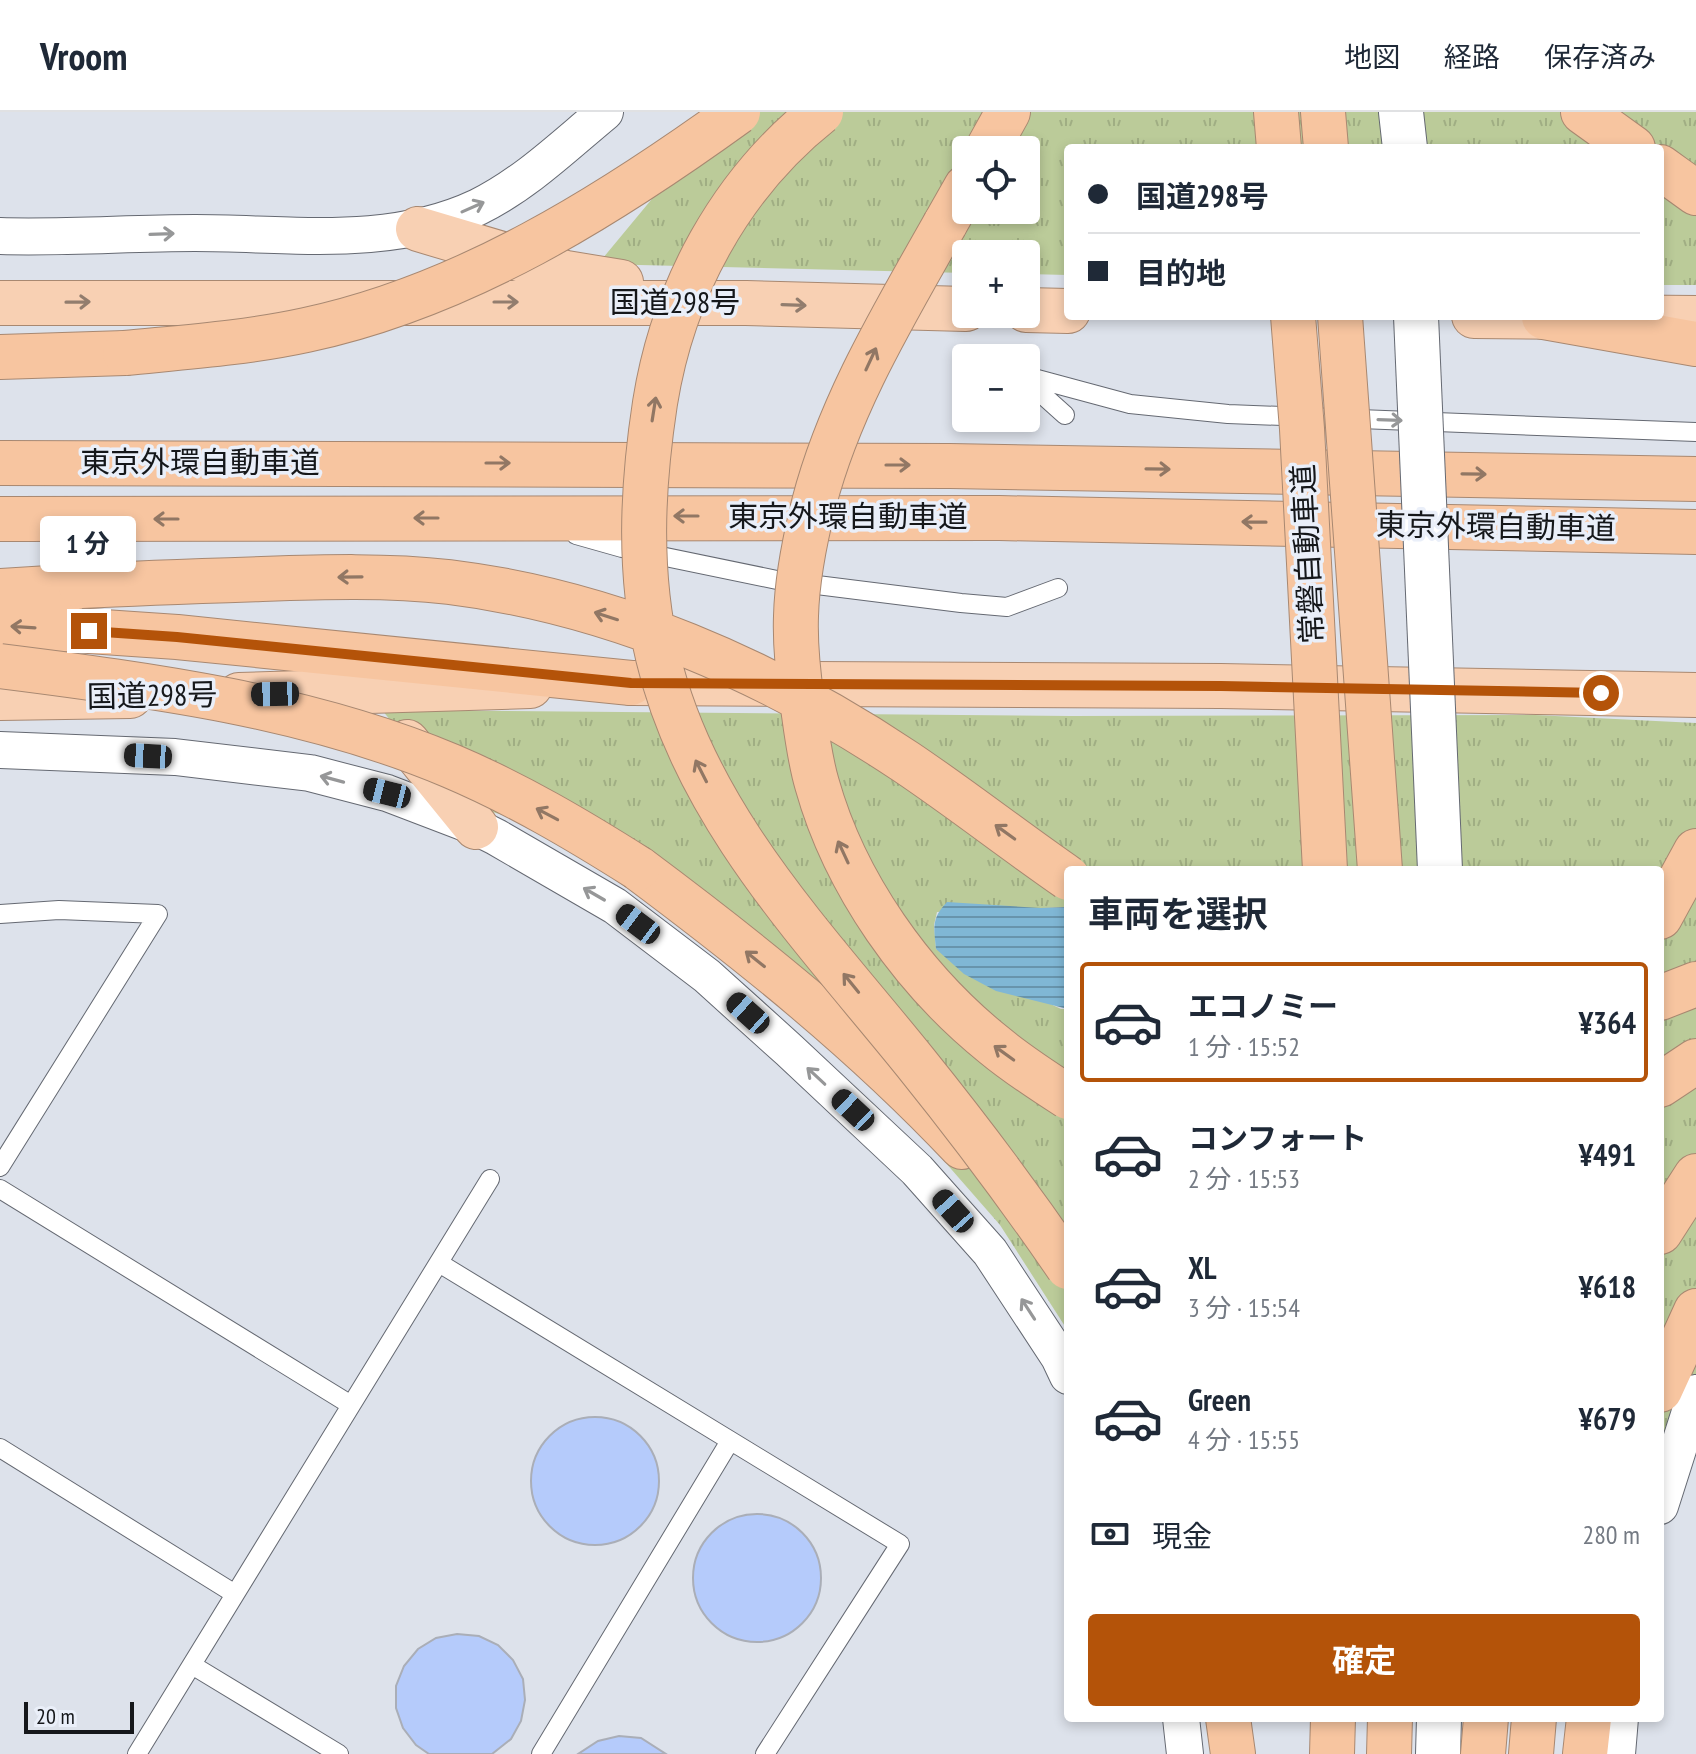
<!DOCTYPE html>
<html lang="ja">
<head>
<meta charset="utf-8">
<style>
	:root { --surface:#fff; --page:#f2f2f3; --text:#1f2937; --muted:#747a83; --line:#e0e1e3; --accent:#b45309 }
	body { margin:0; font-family:"PT Sans Narrow","Noto Sans JP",sans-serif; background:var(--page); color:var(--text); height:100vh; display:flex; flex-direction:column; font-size:30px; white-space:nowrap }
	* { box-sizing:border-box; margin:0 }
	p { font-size:26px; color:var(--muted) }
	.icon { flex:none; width:44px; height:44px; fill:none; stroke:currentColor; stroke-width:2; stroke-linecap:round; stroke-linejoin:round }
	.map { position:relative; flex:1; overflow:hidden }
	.side { position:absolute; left:1064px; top:754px; width:600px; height:856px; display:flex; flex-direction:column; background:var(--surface); border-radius:8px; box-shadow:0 4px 12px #0003 }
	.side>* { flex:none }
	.top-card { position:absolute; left:1064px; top:32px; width:600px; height:176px; border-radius:8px; box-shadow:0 4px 12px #0003; display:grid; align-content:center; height:176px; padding:0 24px; background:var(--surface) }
	.fabs { position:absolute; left:952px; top:24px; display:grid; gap:16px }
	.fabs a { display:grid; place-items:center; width:88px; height:88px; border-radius:8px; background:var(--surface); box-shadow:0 4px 12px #0003; font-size:40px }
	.scale { position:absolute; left:24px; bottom:20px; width:110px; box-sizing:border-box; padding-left:8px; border:4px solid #15171a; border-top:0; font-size:22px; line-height:28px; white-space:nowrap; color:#15171a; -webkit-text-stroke:6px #eaeff9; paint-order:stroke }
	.end { position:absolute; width:36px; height:36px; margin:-18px; border:10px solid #b45309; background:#fff; box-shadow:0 0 0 4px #fff }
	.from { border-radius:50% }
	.bubble { position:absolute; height:56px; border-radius:8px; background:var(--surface); box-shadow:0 4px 12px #0003; font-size:26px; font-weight:700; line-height:56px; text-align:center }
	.car { position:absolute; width:24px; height:48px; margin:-24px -12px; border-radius:10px; box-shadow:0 0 6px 2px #0007; background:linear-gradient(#222 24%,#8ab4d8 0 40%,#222 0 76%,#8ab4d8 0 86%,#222 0) }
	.top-card b { display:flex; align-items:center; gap:28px; height:76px; font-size:30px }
	.top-card b+b { border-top:2px solid var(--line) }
	.top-card i { width:20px; height:20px; background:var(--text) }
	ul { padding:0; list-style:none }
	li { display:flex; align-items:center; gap:24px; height:120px; margin:0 16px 12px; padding:0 8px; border:4px solid transparent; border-radius:8px }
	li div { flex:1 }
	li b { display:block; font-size:30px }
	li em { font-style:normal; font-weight:700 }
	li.current { border-color:var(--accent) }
	li>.icon { width:72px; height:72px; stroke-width:1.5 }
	h2 { padding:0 24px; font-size:36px; line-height:96px }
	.pay { display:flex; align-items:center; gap:20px; height:88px; padding:0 24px; font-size:30px }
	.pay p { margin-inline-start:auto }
	.action { display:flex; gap:16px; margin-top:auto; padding:16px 24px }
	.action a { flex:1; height:92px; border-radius:8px; background:var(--accent); color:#fff; font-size:32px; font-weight:700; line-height:92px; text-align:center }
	header { display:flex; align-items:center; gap:48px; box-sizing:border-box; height:112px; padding:0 40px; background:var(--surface); border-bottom:2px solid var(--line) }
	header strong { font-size:38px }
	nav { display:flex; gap:44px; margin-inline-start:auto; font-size:28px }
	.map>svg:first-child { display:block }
	.grass { fill:url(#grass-tufts); fill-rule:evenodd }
	.water { fill:url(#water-rules) }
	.building { fill:#b5cbfb; stroke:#aaaeb7; stroke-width:2 }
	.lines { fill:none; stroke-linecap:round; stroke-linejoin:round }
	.service-casing { stroke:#656972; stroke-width:20 }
	.minor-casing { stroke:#656972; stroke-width:38 }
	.secondary-casing { stroke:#656972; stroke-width:46 }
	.trunk-casing { stroke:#a88871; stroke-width:46 }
	.motorway-casing { stroke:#a88871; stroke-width:46 }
	.service { stroke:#fff; stroke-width:18 }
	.minor { stroke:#fff; stroke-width:36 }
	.secondary { stroke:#fff; stroke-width:44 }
	.trunk { stroke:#f8d0b3; stroke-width:44 }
	.motorway { stroke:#f7c5a0; stroke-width:44 }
	.secondary-bridge-casing { stroke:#656972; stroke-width:46; stroke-linecap:butt }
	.motorway-bridge-casing { stroke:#a88871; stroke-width:46; stroke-linecap:butt }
	.secondary-bridge { stroke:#fff; stroke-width:44 }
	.motorway-bridge { stroke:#f7c5a0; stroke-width:44 }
	.oneway { stroke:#969798 }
	.oneway2 { stroke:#927d6e }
	.oneway3 { stroke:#917764 }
	.route { stroke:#b45309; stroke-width:10 }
	.labels { text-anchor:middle; stroke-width:7; stroke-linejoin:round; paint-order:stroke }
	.street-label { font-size:30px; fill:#15171a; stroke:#eaeff9 }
</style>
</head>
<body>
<header>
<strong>Vroom</strong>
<nav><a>地図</a><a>経路</a><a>保存済み</a></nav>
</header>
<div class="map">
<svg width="1696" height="1642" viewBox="0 0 1696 1642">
	<defs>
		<pattern id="grass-tufts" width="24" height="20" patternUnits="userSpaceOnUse" patternTransform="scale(2)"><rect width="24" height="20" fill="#bbcb99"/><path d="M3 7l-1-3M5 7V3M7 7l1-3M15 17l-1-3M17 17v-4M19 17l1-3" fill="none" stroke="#a0ae83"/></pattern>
		<pattern id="water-rules" width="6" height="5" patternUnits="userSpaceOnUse" patternTransform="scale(2)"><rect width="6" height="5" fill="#80b7d5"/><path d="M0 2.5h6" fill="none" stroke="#6894ac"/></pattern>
	</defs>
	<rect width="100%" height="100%" fill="#dde2eb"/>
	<path class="grass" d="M 724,0 L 1696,0 L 1696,173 L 1660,173 L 1660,36 L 1068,36 L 1068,163 L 1026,162 L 1026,142 L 966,142 L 966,161 L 598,152 ZM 966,38 L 1026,38 L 1026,98 L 966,98 Z
		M 382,598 L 1071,604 L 1535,603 L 1696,611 L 1696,1266 L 1660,1329 L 1660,758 L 1068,758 L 1068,795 L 937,800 L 934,813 L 936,837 L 1061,897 L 1068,897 L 1068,1219 L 1000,1113 L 910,1010 L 757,866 L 535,712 L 457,690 Z"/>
	<path class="water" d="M 947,790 L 1041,796 L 1068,795 L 1068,897 L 996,879 L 964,862 L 936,837 C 934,815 931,807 947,790 Z"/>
	<path class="building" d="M531 1369a64 64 0 1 1 128 0a64 64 0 1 1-128 0Z
		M693 1466a64 64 0 1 1 128 0a64 64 0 1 1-128 0Z
		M 457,1522 L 479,1524 L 498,1533 L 513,1548 L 523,1567 L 525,1588 L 521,1609 L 511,1627 L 492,1642 L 429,1642 L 416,1633 L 403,1616 L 396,1596 L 396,1574 L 404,1554 L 418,1537 L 436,1526 Z
		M 619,1624 L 641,1626 L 666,1642 L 578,1642 L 598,1629 Z"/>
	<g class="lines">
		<g class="service-casing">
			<path id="service" d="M 1026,264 L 1130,292 L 1228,302 L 1696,320
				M 1026,268 L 1065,303
				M 576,423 L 622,436 L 777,468 L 961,491 L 1007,495 L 1058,476
				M 0,802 L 59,798 L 158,802 L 0,1055
				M 0,1077 L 351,1293
				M 439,1151 L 900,1432 L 765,1642
				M 0,1336 L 235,1482
				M 192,1553 L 339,1642
				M 137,1642 L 490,1067
				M 541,1642 L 730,1329"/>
		</g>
		<g class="minor-casing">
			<path id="minor" d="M 0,124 C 65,126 130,121 195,121 C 290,121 389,137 478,95 C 525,72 565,33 605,0
				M 0,638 L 175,645 L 310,661 L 387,681 L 476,715 L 496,725 L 615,794 L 707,864 L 789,938 L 917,1058 L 990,1140 L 1059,1245 L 1068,1264
				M 1660,1394 L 1696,1281
				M 1181,1606 L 1185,1642
				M 1617,1642 L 1620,1606"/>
		</g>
		<g class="secondary-casing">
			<path id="secondary" d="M 1401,0 L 1405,36
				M 1438,1642 L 1439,1606"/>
		</g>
		<g class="trunk-casing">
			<path id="trunk" d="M 418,117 L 566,161 L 621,170
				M 0,191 L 746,191 L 966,197
				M 1026,198 L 1068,199
				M 1474,204 L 1696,206
				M 631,571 L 1221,574 L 1696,583
				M 239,583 L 530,574
				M 0,586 L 130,584
				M 407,630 L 476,715"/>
		</g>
		<g class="motorway-casing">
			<path id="motorway" d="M 1276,0 L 1279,36
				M 1323,0 L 1326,36
				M 1583,0 L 1633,36
				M 987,38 L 1008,0
				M 1660,55 L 1696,81
				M 945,112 L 966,75
				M 1544,205 L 1696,232
				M 0,245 L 125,241
				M 0,351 L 950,354 L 1696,367
				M 0,407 L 999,406 L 1696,420
				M 0,479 L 81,474
				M 0,513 L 177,525 L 631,571
				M 638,756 C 752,841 864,931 962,1035
				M 1660,805 L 1696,739
				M 1660,886 L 1696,872
				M 1660,973 L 1696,949
				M 1660,1120 L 1696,1064
				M 1660,1278 L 1696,1199
				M 1228,1606 L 1233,1642
				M 1332,1642 L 1333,1606
				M 1389,1642 L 1390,1606
				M 1483,1642 L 1486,1606
				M 1531,1642 L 1534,1606
				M 1585,1642 L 1589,1606"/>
		</g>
		<use href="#service" class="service"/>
		<use href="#minor" class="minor"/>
		<use href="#secondary" class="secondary"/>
		<use href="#trunk" class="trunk"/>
		<use href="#motorway" class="motorway"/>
		<g class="secondary-bridge-casing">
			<path id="secondary-bridge" d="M 1416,204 L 1440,758"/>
		</g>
		<g class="motorway-bridge-casing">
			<path id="motorway-bridge" d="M 821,0 C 730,72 673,178 655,291 C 642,376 638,461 658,545 C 695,704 816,827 915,950 C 969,1017 1020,1085 1068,1155
				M 945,112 C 895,201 840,291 814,391 C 805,427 797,466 796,504 C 795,532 798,561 802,588 C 806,616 809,645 817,672 C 845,772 913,868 994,933 C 1017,952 1043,969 1068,985
				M 1293,204 L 1302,317 L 1325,758
				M 1340,204 L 1380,758
				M 125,241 C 186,235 246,231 306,218 C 465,184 608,94 738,0
				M 81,474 C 141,471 201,469 262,467 C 324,465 387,463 449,470 C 612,490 770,559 906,650 C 961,687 1013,728 1068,766
				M 0,554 C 152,573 309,594 451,654 C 517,682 578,718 638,756"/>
		</g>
		<use href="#secondary-bridge" class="secondary-bridge"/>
		<use href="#motorway-bridge" class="motorway-bridge"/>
	</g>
	<defs><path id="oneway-shaft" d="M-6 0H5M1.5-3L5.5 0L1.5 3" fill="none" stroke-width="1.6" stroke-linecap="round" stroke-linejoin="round" transform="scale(2)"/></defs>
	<g class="oneway">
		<use href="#oneway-shaft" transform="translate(473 95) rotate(-24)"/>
		<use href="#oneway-shaft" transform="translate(162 122) rotate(-2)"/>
		<use href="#oneway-shaft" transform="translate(1390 308) rotate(2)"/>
		<use href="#oneway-shaft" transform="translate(332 667) rotate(-165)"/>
		<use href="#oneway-shaft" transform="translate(594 782) rotate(-150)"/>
		<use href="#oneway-shaft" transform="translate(816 964) rotate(-137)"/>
		<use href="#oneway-shaft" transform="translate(1028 1197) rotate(-123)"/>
	</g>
	<g class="oneway2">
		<use href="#oneway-shaft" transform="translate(78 190) rotate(-1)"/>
		<use href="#oneway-shaft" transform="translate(506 190)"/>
		<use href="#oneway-shaft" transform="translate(794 193) rotate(2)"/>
	</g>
	<g class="oneway3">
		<use href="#oneway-shaft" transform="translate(871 247) rotate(-65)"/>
		<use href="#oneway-shaft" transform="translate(654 297) rotate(-81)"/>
		<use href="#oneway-shaft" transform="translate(498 351)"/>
		<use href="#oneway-shaft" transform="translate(898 353)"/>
		<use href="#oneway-shaft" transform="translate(1158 357) rotate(1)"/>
		<use href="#oneway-shaft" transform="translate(1474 362) rotate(1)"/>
		<use href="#oneway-shaft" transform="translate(686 404) rotate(180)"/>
		<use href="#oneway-shaft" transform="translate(426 406) rotate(180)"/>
		<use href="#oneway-shaft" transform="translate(166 407) rotate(180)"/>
		<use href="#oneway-shaft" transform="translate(1254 410) rotate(-179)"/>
		<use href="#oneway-shaft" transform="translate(350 465) rotate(179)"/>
		<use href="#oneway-shaft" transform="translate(606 504) rotate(-162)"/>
		<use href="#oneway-shaft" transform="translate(23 515) rotate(-176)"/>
		<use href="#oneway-shaft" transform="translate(701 659) rotate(-117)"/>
		<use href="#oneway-shaft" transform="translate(547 702) rotate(-152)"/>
		<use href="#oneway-shaft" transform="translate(1005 720) rotate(-144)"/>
		<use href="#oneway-shaft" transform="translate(843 740) rotate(-115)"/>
		<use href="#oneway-shaft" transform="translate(755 847) rotate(-141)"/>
		<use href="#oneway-shaft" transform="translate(851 871) rotate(-129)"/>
		<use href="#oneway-shaft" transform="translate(1004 941) rotate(-144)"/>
	</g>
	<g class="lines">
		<path class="route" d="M 89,519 L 177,525 L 631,571 L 1221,574 L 1601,581"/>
	</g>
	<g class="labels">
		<g class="street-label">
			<text x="675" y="201">国道298号</text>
			<text x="200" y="361">東京外環自動車道</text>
			<text x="848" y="415">東京外環自動車道</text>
			<text transform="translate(1496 415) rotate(1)" y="10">東京外環自動車道</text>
			<text transform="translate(1308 442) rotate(-93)" y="10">常磐自動車道</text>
			<text transform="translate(152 584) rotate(-1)" y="10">国道298号</text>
		</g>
	</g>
</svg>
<div class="fabs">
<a><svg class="icon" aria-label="locate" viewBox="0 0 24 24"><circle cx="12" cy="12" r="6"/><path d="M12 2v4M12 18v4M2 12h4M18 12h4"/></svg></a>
<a>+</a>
<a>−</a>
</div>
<div class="scale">20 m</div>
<i class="end from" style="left:1601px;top:581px"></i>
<i class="end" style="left:89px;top:519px"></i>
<div class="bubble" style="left:40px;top:404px;width:96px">1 分</div>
<i class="car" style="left:275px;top:582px;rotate:269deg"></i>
<i class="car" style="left:148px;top:644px;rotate:273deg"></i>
<i class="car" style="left:387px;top:681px;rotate:284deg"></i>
<i class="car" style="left:638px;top:812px;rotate:307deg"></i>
<i class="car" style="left:748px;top:901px;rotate:312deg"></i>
<i class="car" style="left:853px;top:998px;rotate:313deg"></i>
<i class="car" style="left:953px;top:1099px;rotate:318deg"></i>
<div class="top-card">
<b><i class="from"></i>国道298号</b>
<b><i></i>目的地</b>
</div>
<section class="side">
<h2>車両を選択</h2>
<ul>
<li class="current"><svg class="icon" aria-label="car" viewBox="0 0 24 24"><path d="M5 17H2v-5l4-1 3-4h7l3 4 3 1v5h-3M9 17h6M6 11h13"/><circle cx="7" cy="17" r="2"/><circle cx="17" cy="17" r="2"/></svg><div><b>エコノミー</b><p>1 分 · 15:52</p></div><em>¥364</em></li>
<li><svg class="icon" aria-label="car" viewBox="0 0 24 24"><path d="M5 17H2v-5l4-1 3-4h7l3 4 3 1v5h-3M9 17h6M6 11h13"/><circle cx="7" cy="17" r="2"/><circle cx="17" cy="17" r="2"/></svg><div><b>コンフォート</b><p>2 分 · 15:53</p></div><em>¥491</em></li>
<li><svg class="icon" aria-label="car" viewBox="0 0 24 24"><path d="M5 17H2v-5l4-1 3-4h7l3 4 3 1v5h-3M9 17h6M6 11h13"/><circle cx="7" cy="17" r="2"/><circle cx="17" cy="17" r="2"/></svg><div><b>XL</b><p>3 分 · 15:54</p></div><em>¥618</em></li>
<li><svg class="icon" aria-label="car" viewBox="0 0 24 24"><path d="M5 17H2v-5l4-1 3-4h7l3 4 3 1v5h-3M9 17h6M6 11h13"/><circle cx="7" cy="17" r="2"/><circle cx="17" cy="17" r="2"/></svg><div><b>Green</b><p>4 分 · 15:55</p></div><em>¥679</em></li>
</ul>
<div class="pay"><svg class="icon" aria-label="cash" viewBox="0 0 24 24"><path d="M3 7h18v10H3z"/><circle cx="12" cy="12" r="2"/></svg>現金<p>280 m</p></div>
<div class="action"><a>確定</a></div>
</section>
</div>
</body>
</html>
